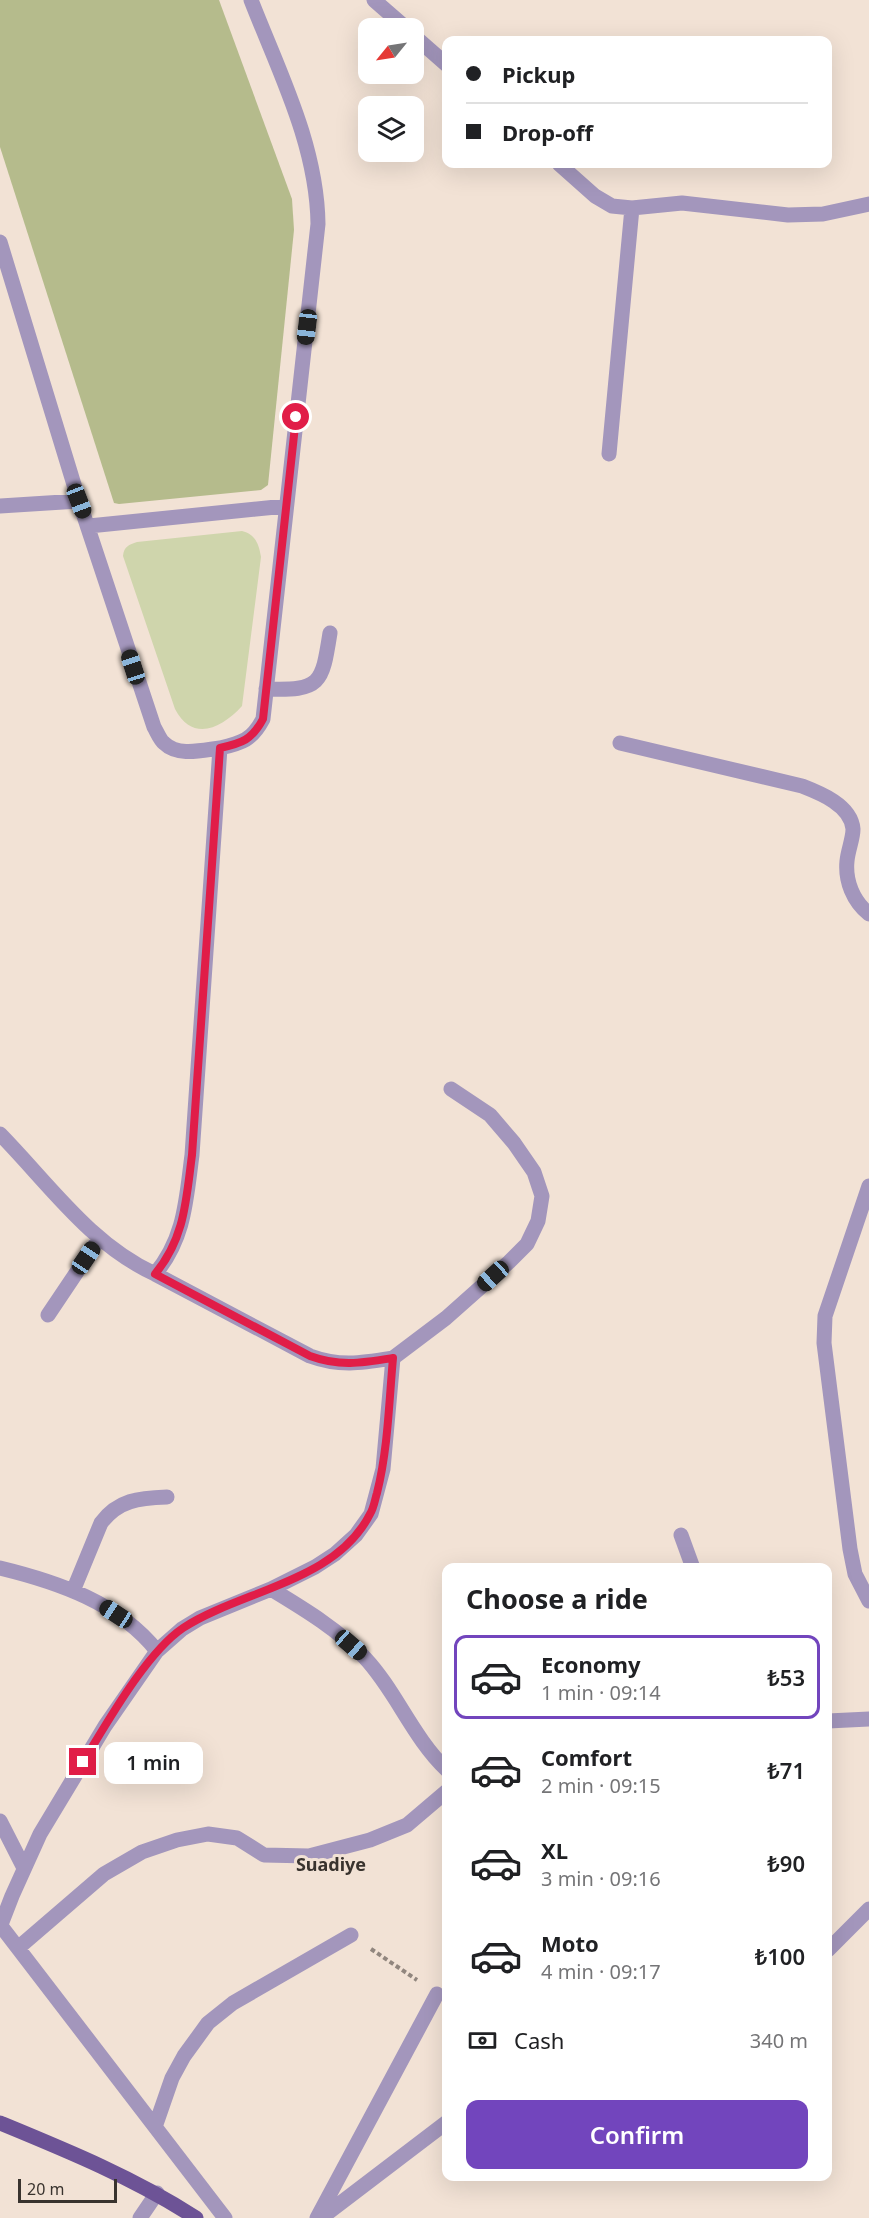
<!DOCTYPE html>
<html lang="en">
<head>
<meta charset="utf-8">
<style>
	:root { --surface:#fff; --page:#f2f2f2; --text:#202124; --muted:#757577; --line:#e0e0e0; --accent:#7245bd }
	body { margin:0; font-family:"Noto Sans",sans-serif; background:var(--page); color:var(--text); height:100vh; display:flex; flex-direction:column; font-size:22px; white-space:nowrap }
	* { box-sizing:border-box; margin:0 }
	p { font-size:20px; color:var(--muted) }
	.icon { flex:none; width:33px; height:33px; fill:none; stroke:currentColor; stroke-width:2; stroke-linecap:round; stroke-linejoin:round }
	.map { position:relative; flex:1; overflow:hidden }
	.drawer { position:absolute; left:442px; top:1563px; width:390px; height:618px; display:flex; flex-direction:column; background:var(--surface); border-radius:12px; box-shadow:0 6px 24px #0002 }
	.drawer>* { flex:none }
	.guide { position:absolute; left:442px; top:36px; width:390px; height:132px; border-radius:12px; box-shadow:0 6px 24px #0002; display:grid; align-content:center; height:132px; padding:0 24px; background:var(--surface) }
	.needle { width:39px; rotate:240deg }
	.fabs { position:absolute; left:358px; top:18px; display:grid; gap:12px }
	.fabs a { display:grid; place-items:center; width:66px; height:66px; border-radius:12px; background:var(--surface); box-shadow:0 6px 24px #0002; font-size:30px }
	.scale { position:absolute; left:18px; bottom:15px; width:99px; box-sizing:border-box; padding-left:6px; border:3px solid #39332e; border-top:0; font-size:16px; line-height:21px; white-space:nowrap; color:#39332e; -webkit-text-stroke:4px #f2e2d5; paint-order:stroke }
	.end { position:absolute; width:27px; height:27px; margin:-14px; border:8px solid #e11d48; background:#fff; box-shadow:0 0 0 3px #fff }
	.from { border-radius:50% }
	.bubble { position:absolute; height:42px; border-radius:12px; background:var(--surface); box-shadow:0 6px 24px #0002; font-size:20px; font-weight:600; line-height:42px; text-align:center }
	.car { position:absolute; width:18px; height:36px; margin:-18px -9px; border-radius:8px; box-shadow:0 0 4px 2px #0007; background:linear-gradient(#222 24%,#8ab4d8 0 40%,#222 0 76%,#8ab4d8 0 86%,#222 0) }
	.guide b { display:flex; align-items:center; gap:21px; height:57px; font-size:22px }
	.guide b+b { border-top:2px solid var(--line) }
	.guide i { width:15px; height:15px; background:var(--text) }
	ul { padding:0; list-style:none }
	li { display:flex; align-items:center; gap:18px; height:84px; margin:0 12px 9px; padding:0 12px; border:3px solid transparent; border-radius:12px }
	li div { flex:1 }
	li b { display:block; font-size:22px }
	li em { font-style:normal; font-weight:600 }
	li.current { border-color:var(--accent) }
	li>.icon { width:54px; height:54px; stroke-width:1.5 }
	h2 { padding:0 24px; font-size:27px; line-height:72px }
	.pay { display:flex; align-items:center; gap:15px; height:66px; padding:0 24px; font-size:22px }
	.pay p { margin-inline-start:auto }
	.cta { display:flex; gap:12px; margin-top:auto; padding:12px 24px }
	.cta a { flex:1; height:69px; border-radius:12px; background:var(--accent); color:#fff; font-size:24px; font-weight:600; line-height:69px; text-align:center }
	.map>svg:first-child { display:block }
	.green { fill:#cfd5ac }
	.forest { fill:#b5bb8c }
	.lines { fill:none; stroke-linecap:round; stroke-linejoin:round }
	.path { stroke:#91867e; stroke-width:4; stroke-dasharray:4.5 3; stroke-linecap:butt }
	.minor { stroke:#a396bc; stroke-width:15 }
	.major { stroke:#6d5396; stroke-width:15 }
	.route { stroke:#e11d48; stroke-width:8 }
	.labels { text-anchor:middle; stroke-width:6; stroke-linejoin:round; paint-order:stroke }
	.quarter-label { font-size:18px; font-weight:bold; fill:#39332e; stroke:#f2e2d5 }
</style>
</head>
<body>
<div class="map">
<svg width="869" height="2218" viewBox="0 0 869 2218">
	<rect width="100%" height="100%" fill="#f2e2d5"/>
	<path class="green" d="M 242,531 C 255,534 259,544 261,557 L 242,706 C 222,728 193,743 175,709 L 123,556 C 124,546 129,545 137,542 Z"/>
	<path class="forest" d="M 0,0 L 219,0 L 292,199 L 294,230 L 268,485 L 261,490 L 119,504 L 114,503 L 0,147 Z"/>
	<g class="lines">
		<path class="path" d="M 371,1949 L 417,1980"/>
		<path class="minor" d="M 374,0 L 406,28
			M 414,36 L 447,65
			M 559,164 L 595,196 L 612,206 L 632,208 L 682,203 L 788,215 L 823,214 L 869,204
			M 0,242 L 79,501 L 154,727 C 157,732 160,740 164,743 C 178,757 203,750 220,748 L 192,1155 C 186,1200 185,1238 155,1274 C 90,1244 49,1184 0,1134
			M 609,454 L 632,208
			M 0,506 L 79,501
			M 89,526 L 286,506
			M 266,689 C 321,691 322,684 330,633
			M 620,743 L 802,786 C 820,793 851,805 853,829 C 853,839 848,850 847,861 C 845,881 853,901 869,914
			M 220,748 C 242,743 252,740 263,719 L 318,224 C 317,145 279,72 251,0
			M 869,1186 L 825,1316 L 824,1343 L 850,1549 L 855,1574 L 869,1601
			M 48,1315 L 99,1239
			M 393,1358 L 446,1318 L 509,1262 L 527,1244 L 538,1221 L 542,1196 L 534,1172 L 514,1143 L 490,1115 L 451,1089
			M 681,1535 L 693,1568
			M 0,1568 C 58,1582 119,1603 157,1651
			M 271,1589 C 304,1609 339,1630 365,1658 C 396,1691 413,1738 447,1770
			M 73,1591 L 101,1523 C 118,1500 139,1498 167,1497
			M 828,1721 L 869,1719
			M 0,1821 L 24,1868
			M 1,1926 L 225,2218
			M 0,1927 L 12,1896 L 40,1834 L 105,1726 L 157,1651 L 182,1629 L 200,1618 L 271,1589 L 315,1567 L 335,1554 L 356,1535 L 371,1514 L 383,1469 L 393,1358 C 362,1363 340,1367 310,1356 L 155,1274
			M 18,1948 L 104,1874 L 142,1852 L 177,1840 L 208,1834 L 237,1838 L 264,1855 L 309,1856 L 370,1840 L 407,1825 L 447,1791
			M 828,1950 L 869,1909
			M 155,2127 L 172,2078 L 184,2056 L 208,2023 L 233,2003 L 351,1935
			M 140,2218 L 157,2193
			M 317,2218 L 437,1994
			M 321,2218 L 447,2122"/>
		<path class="major" d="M 0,2123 C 68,2151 134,2178 196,2218"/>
	</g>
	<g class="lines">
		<path class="route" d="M 83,1762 C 107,1723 146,1653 183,1628 C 241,1590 336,1582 370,1514 C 374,1508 375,1499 377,1493 C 388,1449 389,1402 393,1358 C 362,1363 340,1367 310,1356 L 155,1274 C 185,1238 186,1200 192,1155 L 220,748 C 242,743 252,740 263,719 L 296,417"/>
	</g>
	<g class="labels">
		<g class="quarter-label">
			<text x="331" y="1871">Suadiye</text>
		</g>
	</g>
</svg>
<div class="fabs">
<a><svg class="needle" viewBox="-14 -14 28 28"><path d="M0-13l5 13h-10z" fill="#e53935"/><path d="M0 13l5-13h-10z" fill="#757577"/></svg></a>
<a><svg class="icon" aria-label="layers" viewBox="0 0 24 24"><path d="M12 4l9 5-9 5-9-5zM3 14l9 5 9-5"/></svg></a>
</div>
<div class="scale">20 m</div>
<i class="end from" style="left:296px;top:417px"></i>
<i class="end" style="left:83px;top:1762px"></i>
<div class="bubble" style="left:104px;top:1742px;width:99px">1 min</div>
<i class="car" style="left:307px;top:327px;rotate:187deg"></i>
<i class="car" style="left:79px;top:501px;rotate:159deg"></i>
<i class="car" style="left:133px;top:667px;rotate:342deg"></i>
<i class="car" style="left:86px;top:1258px;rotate:34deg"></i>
<i class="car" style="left:493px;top:1276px;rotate:228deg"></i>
<i class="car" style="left:116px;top:1614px;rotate:303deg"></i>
<i class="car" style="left:351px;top:1645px;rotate:131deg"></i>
<div class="guide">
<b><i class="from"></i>Pickup</b>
<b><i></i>Drop-off</b>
</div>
<section class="drawer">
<h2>Choose a ride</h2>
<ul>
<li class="current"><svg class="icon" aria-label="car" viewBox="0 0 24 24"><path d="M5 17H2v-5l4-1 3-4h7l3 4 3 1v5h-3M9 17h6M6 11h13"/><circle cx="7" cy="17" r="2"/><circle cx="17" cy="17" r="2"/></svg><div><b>Economy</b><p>1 min · 09:14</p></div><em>₺53</em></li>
<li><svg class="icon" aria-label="car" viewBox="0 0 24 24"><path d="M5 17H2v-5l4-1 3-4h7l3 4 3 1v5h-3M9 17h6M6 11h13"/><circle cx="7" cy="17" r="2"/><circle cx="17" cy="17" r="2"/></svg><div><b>Comfort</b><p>2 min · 09:15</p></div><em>₺71</em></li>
<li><svg class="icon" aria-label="car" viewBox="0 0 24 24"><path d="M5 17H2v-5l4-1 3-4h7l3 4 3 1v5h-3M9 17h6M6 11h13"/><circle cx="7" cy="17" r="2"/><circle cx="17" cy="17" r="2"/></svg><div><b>XL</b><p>3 min · 09:16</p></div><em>₺90</em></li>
<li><svg class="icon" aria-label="car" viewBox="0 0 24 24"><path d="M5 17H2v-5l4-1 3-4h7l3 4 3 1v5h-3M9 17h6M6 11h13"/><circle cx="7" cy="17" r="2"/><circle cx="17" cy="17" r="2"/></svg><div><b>Moto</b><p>4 min · 09:17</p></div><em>₺100</em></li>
</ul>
<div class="pay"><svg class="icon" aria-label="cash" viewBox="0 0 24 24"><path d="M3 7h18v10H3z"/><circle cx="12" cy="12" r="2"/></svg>Cash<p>340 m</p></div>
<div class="cta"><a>Confirm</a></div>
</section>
</div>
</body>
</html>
